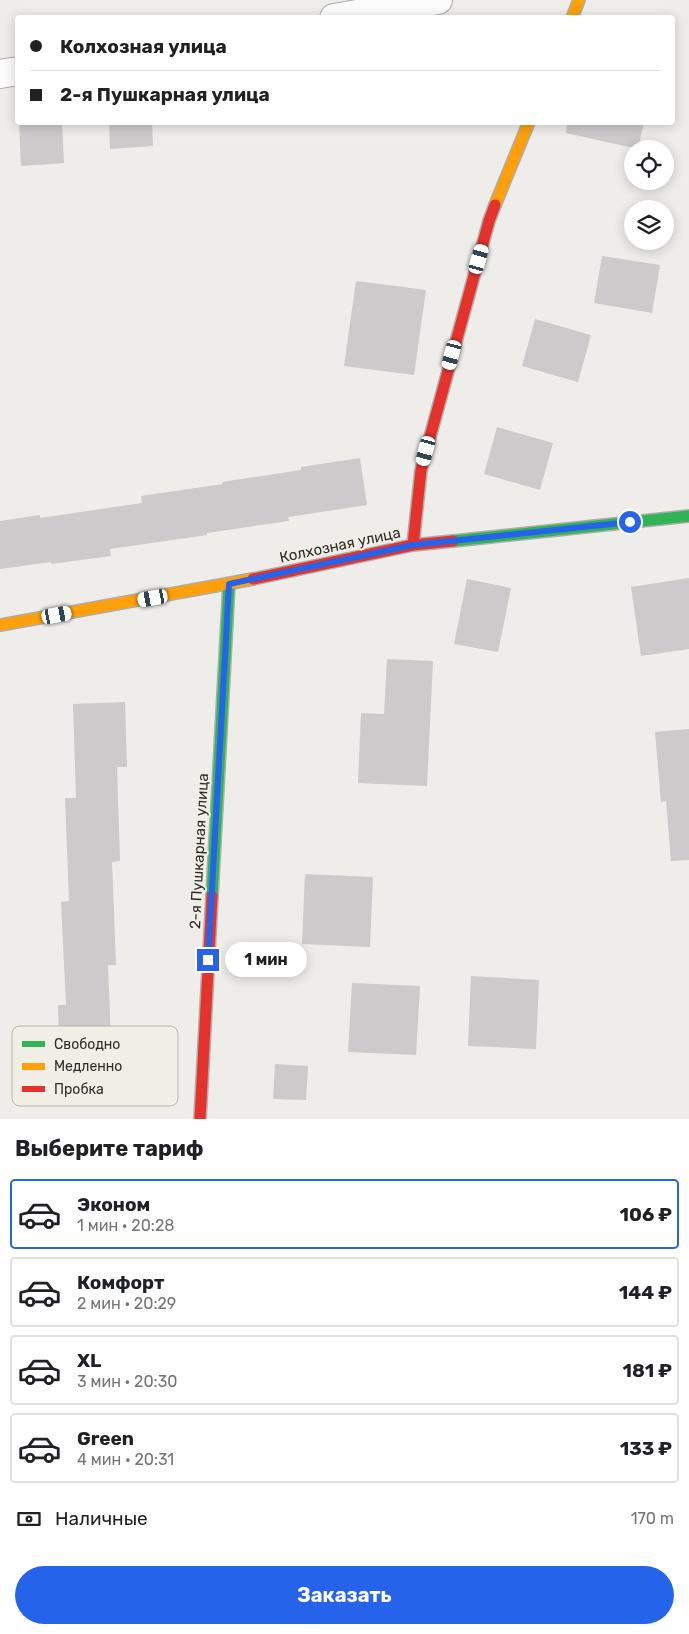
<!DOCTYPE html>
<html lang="ru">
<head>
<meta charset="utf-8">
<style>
	:root { --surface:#fff; --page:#f2f2f2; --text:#202124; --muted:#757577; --line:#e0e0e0; --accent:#2563eb }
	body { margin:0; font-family:Rubik,sans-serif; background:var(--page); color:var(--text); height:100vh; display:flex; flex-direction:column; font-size:19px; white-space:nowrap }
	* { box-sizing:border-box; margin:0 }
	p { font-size:16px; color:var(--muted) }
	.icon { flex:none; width:28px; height:28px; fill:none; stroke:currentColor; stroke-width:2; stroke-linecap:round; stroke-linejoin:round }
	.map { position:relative; height:1119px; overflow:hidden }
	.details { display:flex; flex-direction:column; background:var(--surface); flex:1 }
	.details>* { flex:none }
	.top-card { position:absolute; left:15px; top:15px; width:660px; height:110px; border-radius:5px; box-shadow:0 2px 12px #0003; display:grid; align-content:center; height:110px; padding:0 15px; background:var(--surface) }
	.controls { position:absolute; left:624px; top:140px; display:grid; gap:10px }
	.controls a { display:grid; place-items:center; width:50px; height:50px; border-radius:50%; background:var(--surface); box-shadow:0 2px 12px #0003; font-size:25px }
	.end { position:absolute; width:22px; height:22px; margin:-11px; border:6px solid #2563eb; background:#fff; box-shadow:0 0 0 2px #fff }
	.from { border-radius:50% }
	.bubble { position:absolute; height:35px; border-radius:18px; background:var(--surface); box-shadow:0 2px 12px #0003; font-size:16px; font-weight:700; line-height:35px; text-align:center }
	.car { position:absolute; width:15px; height:30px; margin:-15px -8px; border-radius:6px; box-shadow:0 0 4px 1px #0007; background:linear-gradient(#fff 24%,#345 0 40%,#fff 0 76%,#345 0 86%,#fff 0) }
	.top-card b { display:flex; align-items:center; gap:18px; height:48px; font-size:19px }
	.top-card b+b { border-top:1px solid var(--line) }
	.top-card i { width:12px; height:12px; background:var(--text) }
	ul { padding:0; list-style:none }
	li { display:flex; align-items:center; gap:15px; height:70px; margin:0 10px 8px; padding:0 5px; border:2px solid var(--line); border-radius:5px }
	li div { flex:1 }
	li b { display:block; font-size:19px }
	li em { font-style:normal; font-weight:700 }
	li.selected { border-color:var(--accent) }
	li>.icon { width:45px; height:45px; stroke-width:1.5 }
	h2 { padding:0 15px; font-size:22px; line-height:60px }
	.pay { display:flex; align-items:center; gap:12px; height:55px; padding:0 15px; font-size:19px }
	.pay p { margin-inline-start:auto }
	.primary-button { display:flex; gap:10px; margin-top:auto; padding:10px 15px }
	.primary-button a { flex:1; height:58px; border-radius:30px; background:var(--accent); color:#fff; font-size:20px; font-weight:700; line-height:58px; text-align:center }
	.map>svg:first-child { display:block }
	.building { fill:#cccaca }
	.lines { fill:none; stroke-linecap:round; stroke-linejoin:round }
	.street-casing { stroke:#aeada9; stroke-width:30 }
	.fast-casing { stroke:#aeada9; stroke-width:14 }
	.slow-casing { stroke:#aeada9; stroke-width:14 }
	.jam-casing { stroke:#aeada9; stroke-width:14 }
	.street { stroke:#fcfcfc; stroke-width:28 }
	.fast { stroke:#30b455; stroke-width:11 }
	.slow { stroke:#ff9f0a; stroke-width:11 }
	.jam { stroke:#e5322d; stroke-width:11 }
	.route { stroke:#2563eb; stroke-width:6 }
	.labels { text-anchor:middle; stroke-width:4; stroke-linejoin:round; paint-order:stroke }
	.street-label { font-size:15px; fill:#2e2d2a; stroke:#f1eee6 }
	.key { fill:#f1eee6; stroke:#b6b4ae; stroke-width:1 }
	.key-label { font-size:14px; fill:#2e2d2a }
</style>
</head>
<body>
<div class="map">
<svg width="689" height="1119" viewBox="0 0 689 1119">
	<rect width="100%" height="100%" fill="#eeede9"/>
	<path class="building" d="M 19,122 L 62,122 L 64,163 L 21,166 Z
		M 109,122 L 152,122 L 153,146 L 110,149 Z
		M 567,122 L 644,122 L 638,149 L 566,133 Z
		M 602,256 L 660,265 L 652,313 L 594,303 Z
		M 356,281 L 426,290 L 414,375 L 344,366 Z
		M 535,319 L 591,335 L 578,382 L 522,366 Z
		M 497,427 L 553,443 L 540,490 L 484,474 Z
		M 360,458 L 367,505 L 288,517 L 289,521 L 207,533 L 207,535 L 110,549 L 111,556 L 51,564 L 51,562 L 0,569 L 0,521 L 40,515 L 40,518 L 142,503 L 141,496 L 223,484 L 222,482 L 301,470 L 301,467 Z
		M 689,578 L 689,649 L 641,656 L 631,587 Z
		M 467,579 L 511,588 L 498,652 L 454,644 Z
		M 387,659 L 433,661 L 427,786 L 358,783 L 361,713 L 384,714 Z
		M 125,702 L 127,767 L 117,767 L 120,861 L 112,862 L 116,965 L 108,965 L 112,1068 L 60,1070 L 58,1005 L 66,1005 L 61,902 L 69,901 L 65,798 L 76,798 L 73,704 Z
		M 689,729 L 689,860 L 671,861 L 666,801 L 661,802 L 655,732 Z
		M 305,874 L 373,877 L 370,947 L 302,944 Z
		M 471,976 L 539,980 L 536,1049 L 468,1046 Z
		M 352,983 L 420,986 L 416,1055 L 348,1052 Z
		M 275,1064 L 308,1066 L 306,1100 L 273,1099 Z"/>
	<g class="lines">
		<g class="street-casing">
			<path id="street" d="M 334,18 L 438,0
				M 0,74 L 18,71"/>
		</g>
		<g class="fast-casing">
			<path id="fast" d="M 453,541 L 689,516
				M 212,896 L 229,584"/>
		</g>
		<g class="slow-casing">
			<path id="slow" d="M 572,18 L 579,0
				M 495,205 L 529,122
				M 0,625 L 253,579"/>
		</g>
		<g class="jam-casing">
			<path id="jam" d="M 413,545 L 421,470 L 489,221 L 495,205
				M 253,579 L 413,545 L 453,541
				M 200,1119 L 212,896"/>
		</g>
		<use href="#street" class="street"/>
		<use href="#fast" class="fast"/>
		<use href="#slow" class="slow"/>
		<use href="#jam" class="jam"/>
	</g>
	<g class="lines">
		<path class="route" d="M 208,960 L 229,584 L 413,545 L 630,522"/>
	</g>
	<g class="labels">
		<g class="street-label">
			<text transform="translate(340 545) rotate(-12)" y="5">Колхозная улица</text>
			<text transform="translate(199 851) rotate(-87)" y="5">2-я Пушкарная улица</text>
		</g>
	</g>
	<rect x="12" y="1026" width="166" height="80" rx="8" class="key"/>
	<rect x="22" y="1041" width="23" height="6" fill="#30b455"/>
	<rect x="22" y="1063" width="23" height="7" fill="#ff9f0a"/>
	<rect x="22" y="1086" width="23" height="6" fill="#e5322d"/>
	<g class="key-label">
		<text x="54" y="1049">Свободно</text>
		<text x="54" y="1071">Медленно</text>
		<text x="54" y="1094">Пробка</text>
	</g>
</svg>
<div class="controls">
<a><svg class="icon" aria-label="locate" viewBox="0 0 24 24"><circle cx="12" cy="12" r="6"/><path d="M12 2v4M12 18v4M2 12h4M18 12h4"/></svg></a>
<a><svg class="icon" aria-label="layers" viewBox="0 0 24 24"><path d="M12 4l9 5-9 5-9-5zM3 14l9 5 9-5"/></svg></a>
</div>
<i class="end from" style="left:630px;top:522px"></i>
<i class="end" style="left:208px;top:960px"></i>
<div class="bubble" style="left:225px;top:942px;width:82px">1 мин</div>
<i class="car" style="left:479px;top:259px;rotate:16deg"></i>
<i class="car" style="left:452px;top:355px;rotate:195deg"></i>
<i class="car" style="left:426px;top:451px;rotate:195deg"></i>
<i class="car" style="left:153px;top:598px;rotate:260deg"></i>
<i class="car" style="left:57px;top:615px;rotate:80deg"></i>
<div class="top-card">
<b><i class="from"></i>Колхозная улица</b>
<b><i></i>2-я Пушкарная улица</b>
</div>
</div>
<section class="details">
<h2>Выберите тариф</h2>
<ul>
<li class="selected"><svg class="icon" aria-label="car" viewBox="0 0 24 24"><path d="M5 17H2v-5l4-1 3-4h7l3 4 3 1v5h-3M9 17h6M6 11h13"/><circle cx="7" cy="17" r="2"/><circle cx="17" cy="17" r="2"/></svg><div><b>Эконом</b><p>1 мин · 20:28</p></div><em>106 ₽</em></li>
<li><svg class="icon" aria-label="car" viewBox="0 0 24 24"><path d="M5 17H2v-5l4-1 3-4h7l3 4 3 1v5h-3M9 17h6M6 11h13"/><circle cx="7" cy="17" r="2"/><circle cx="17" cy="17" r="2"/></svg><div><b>Комфорт</b><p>2 мин · 20:29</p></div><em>144 ₽</em></li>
<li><svg class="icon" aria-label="car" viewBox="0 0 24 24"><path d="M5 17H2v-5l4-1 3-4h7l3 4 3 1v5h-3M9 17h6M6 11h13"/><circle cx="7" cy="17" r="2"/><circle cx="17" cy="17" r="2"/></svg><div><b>XL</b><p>3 мин · 20:30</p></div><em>181 ₽</em></li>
<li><svg class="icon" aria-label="car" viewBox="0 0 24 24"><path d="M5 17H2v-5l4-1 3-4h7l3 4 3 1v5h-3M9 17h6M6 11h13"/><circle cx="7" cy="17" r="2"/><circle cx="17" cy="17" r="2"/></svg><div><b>Green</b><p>4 мин · 20:31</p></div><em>133 ₽</em></li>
</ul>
<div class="pay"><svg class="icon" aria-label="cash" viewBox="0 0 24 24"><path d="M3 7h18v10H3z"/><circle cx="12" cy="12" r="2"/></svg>Наличные<p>170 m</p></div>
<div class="primary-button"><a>Заказать</a></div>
</section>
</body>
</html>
